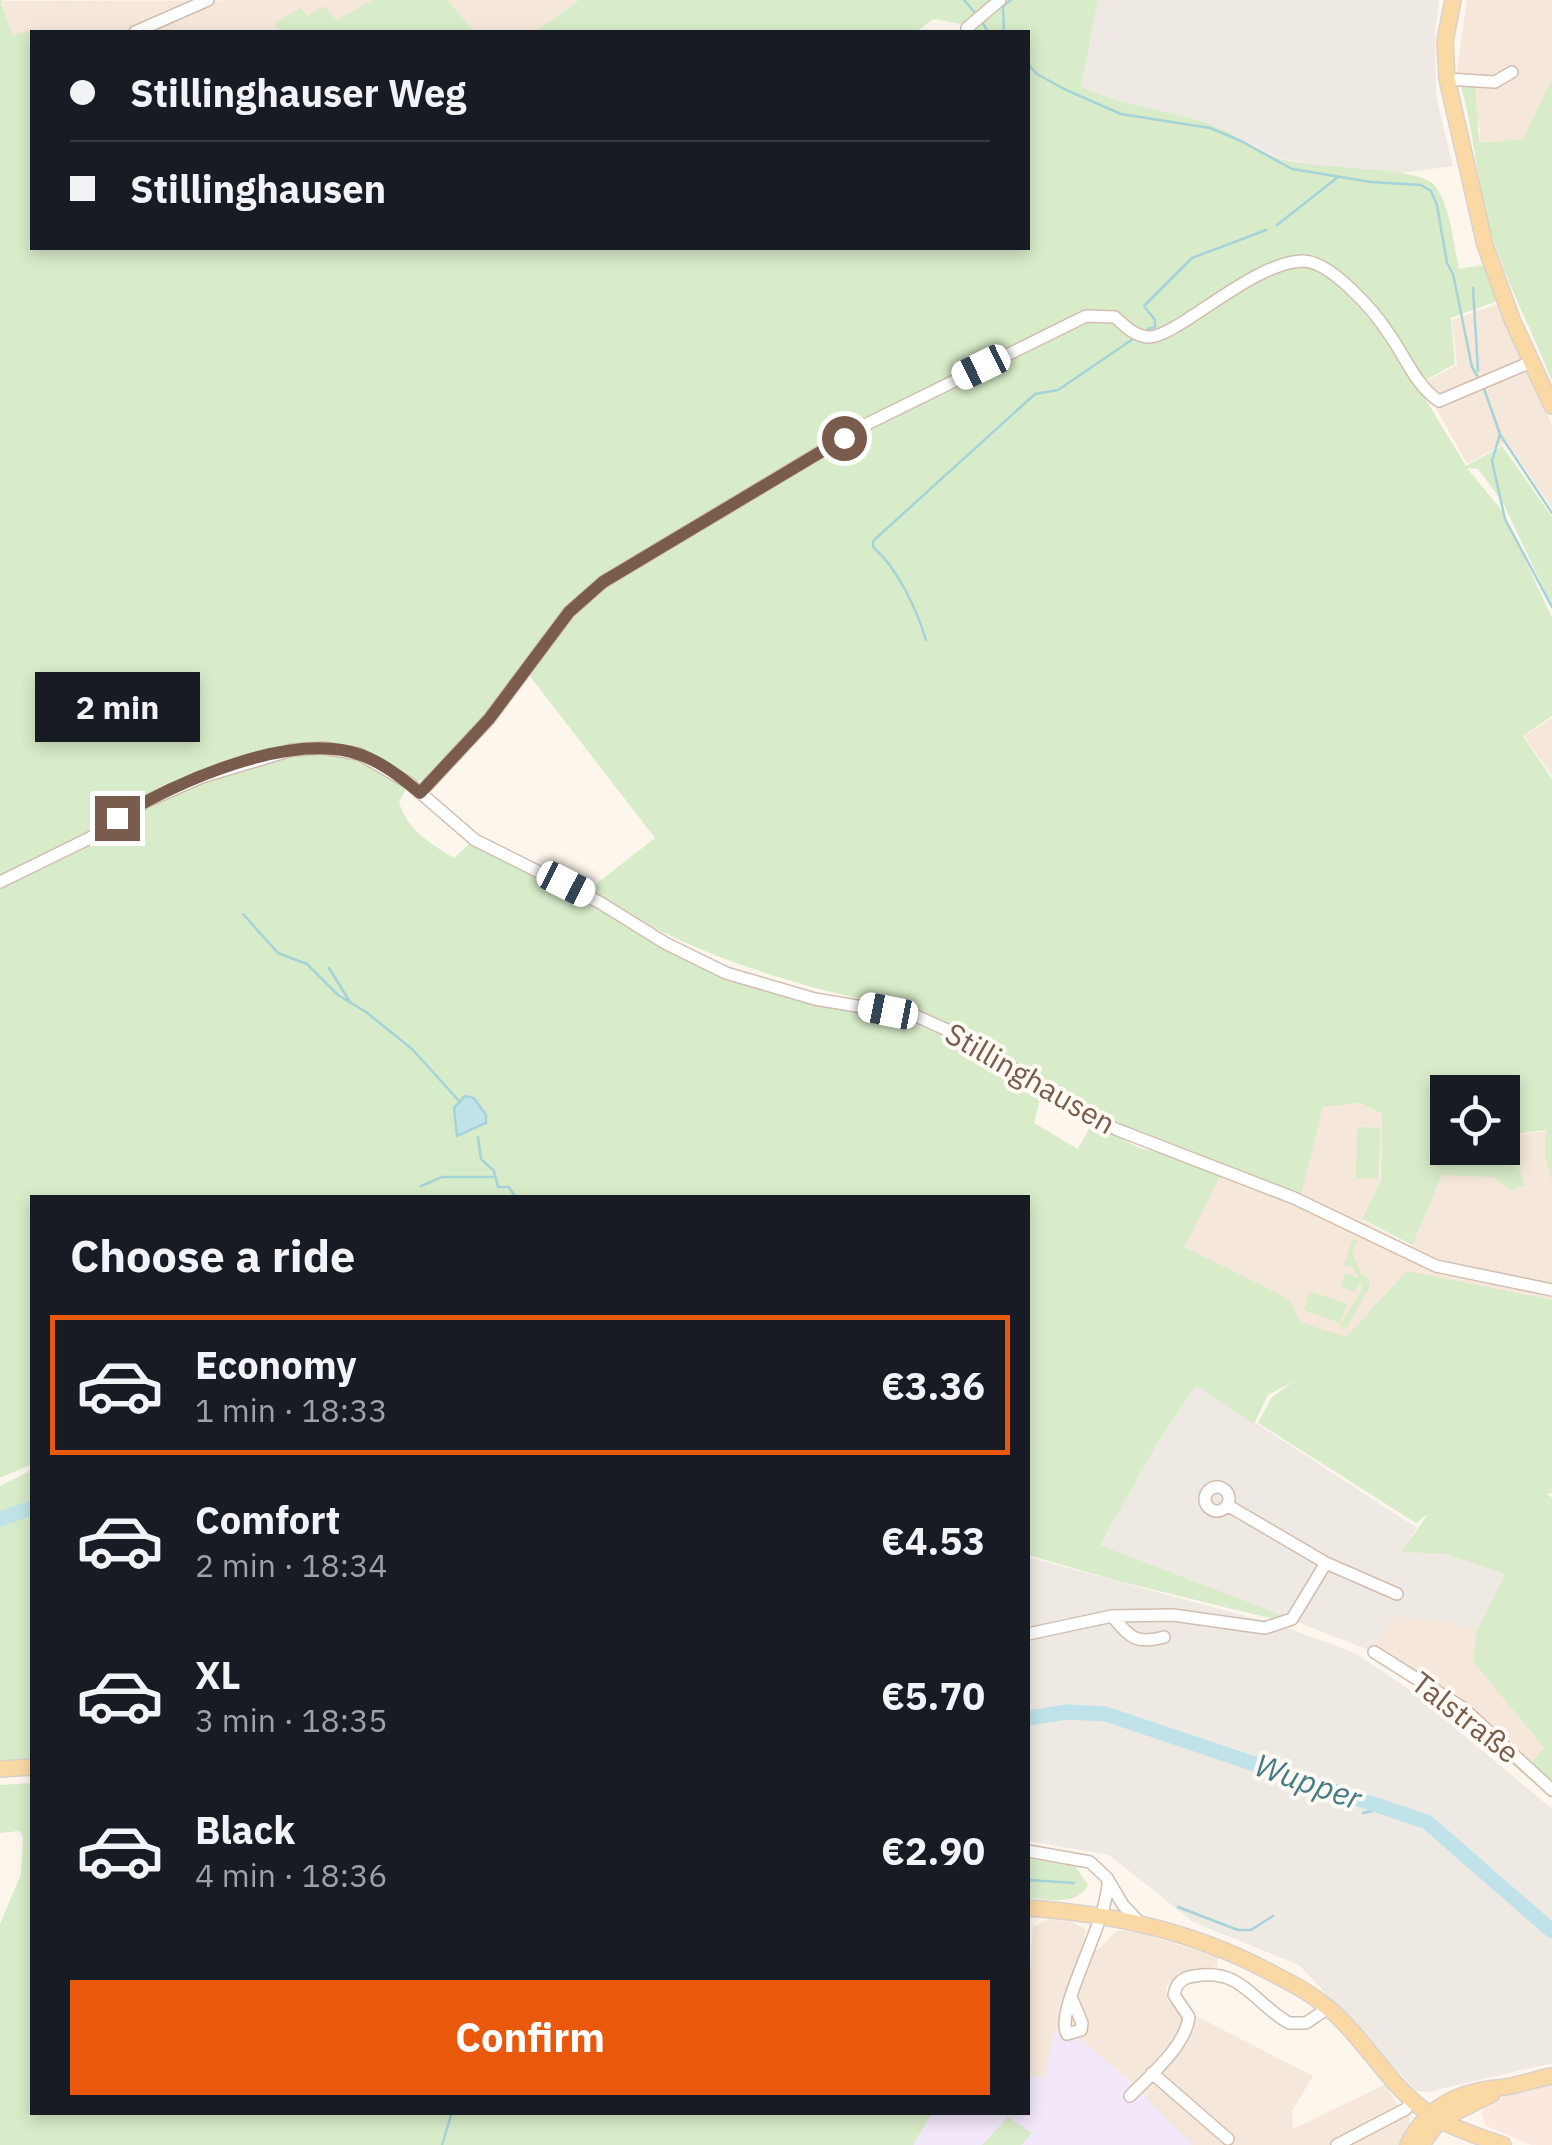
<!DOCTYPE html>
<html lang="en">
<head>
<meta charset="utf-8">
<style>
	:root { --surface:#171b24; --page:#20242c; --text:#f1f3f6; --muted:#9ea1a6; --line:#363941; --accent:#ea580c }
	body { margin:0; font-family:"IBM Plex Sans",sans-serif; background:var(--page); color:var(--text); height:100vh; display:flex; flex-direction:column; font-size:38px; white-space:nowrap }
	* { box-sizing:border-box; margin:0 }
	p { font-size:32px; color:var(--muted) }
	.icon { flex:none; width:55px; height:55px; fill:none; stroke:currentColor; stroke-width:2; stroke-linecap:round; stroke-linejoin:round }
	.map { position:relative; flex:1; overflow:hidden }
	.side { position:absolute; left:30px; top:1195px; width:1000px; height:920px; display:flex; flex-direction:column; background:var(--surface); border-radius:0px; box-shadow:0 5px 15px #0003 }
	.side>* { flex:none }
	.banner { position:absolute; left:30px; top:30px; width:1000px; height:220px; border-radius:0px; box-shadow:0 5px 15px #0003; display:grid; align-content:center; height:220px; padding:0 40px; background:var(--surface) }
	.controls { position:absolute; left:1430px; top:1075px; display:grid; gap:20px }
	.controls a { display:grid; place-items:center; width:90px; height:90px; border-radius:0px; background:var(--surface); box-shadow:0 5px 15px #0003; font-size:50px }
	.end { position:absolute; width:45px; height:45px; margin:-22px; border:12px solid #7a5c4d; background:#fff; box-shadow:0 0 0 5px #fff }
	.from { border-radius:50% }
	.bubble { position:absolute; height:70px; border-radius:0px; background:var(--surface); box-shadow:0 5px 15px #0003; font-size:32px; font-weight:700; line-height:70px; text-align:center }
	.car { position:absolute; width:30px; height:60px; margin:-30px -15px; border-radius:12px; box-shadow:0 0 8px 2px #0007; background:linear-gradient(#fff 24%,#345 0 40%,#fff 0 76%,#345 0 86%,#fff 0) }
	.banner b { display:flex; align-items:center; gap:35px; height:95px; font-size:38px }
	.banner b+b { border-top:2px solid var(--line) }
	.banner i { width:25px; height:25px; background:var(--text) }
	ul { padding:0; list-style:none }
	li { display:flex; align-items:center; gap:30px; height:140px; margin:0 20px 15px; padding:0 20px; border:5px solid transparent; border-radius:0px }
	li div { flex:1 }
	li b { display:block; font-size:38px }
	li em { font-style:normal; font-weight:700 }
	li.selected { border-color:var(--accent) }
	li>.icon { width:90px; height:90px; stroke-width:1.5 }
	h2 { padding:0 40px; font-size:45px; line-height:120px }
	.action { display:flex; gap:20px; margin-top:auto; padding:20px 40px }
	.action a { flex:1; height:115px; border-radius:0px; background:var(--accent); color:#fff; font-size:40px; font-weight:700; line-height:115px; text-align:center }
	.map>svg:first-child { display:block }
	.residential { fill:#f5e8da }
	.commercial { fill:#fde8e0 }
	.industrial { fill:#efe9e4 }
	.education { fill:#f3e8fa }
	.green { fill:#d8ecc9; fill-rule:evenodd }
	.water { fill:#bfe3e8; stroke:#a5d3da; stroke-width:2.5 }
	.lines { fill:none; stroke-linecap:round; stroke-linejoin:round }
	.stream { stroke:#a5d3da; stroke-width:2.5 }
	.river { stroke:#bfe3e8; stroke-width:15 }
	.minor-casing { stroke:#d1beb0; stroke-width:14 }
	.major-casing { stroke:#dad1cd; stroke-width:18 }
	.minor { stroke:#fff; stroke-width:11 }
	.major { stroke:#fbd9a5; stroke-width:15 }
	.route { stroke:#7a5c4d; stroke-width:12 }
	.labels { text-anchor:middle; stroke-width:8; stroke-linejoin:round; paint-order:stroke }
	.street-label { font-size:30px; fill:#7a5c4d; stroke:#fffaf3 }
	.water-label { font-size:32px; font-style:italic; fill:#437c86; stroke:#fffaf3 }
</style>
</head>
<body>
<div class="map">
<svg width="1552" height="2145" viewBox="0 0 1552 2145">
	<rect width="100%" height="100%" fill="#fdf6ec"/>
	<path class="residential" d="M 373,0 L 335,21 L 307,16 L 274,23 L 279,32 L 32,31 L 13,35 L 1,1 Z
		M 448,0 L 579,0 L 535,32 L 474,32 Z
		M 1467,0 L 1552,0 L 1552,78 L 1523,139 L 1478,143 L 1480,129 L 1456,76 Z
		M 1500,303 L 1552,425 L 1552,508 L 1507,442 L 1467,464 L 1422,383 L 1457,365 L 1452,320 Z
		M 1552,718 L 1552,776 L 1524,736 Z
		M 1360,1103 L 1382,1115 L 1380,1181 L 1361,1220 L 1411,1246 L 1448,1148 L 1502,1148 L 1503,1137 L 1552,1130 L 1552,1493 L 1526,1497 L 1298,1324 L 1183,1248 L 1222,1172 L 1298,1203 L 1323,1107 Z
		M 1391,1616 L 1447,1622 L 1477,1630 L 1473,1662 L 1544,1746 L 1529,1767 L 1374,1652 Z
		M 1049,1919 L 1072,1922 L 1085,1929 L 1084,1947 L 1098,1950 L 1117,1930 L 1142,1933 L 1218,1957 L 1217,1967 L 1179,1973 L 1166,1986 L 1167,2001 L 1313,2076 L 1292,2111 L 1293,2129 L 1386,2084 L 1397,2105 L 1407,2111 L 1410,2123 L 1401,2145 L 913,2145 L 932,2113 L 1028,2112 L 1028,1999 L 1033,1927 Z"/>
	<path class="commercial" d="M 1552,2080 L 1552,2145 L 1531,2145 L 1486,2126 L 1481,2112 L 1493,2101 Z"/>
	<path class="industrial" d="M 1098,0 L 1439,0 L 1435,36 L 1436,96 L 1453,166 L 1401,173 L 1327,168 L 1279,158 L 1211,125 L 1103,98 L 1080,85 Z
		M 1196,1384 L 1417,1528 L 1403,1552 L 1446,1554 L 1505,1574 L 1477,1630 L 1447,1622 L 1391,1616 L 1374,1652 L 1100,1545 L 1157,1444 Z
		M 1028,1557 L 1282,1626 L 1355,1653 L 1410,1690 L 1552,1809 L 1552,2063 L 1428,2092 L 1416,2091 L 1299,1965 L 1193,1922 L 1109,1855 L 1028,1841 Z"/>
	<path class="education" d="M 1054,2032 L 1080,2038 L 1139,2090 L 1193,2145 L 913,2145 L 932,2113 L 1028,2112 L 1028,2077 L 1044,2078 Z"/>
	<path class="green" d="M 0,0 L 3,0 L 1,2 L 13,35 L 32,30 L 34,32 L 32,248 L 1028,248 L 1028,32 L 974,32 L 972,28 L 1005,0 L 1098,0 L 1081,86 C 1122,108 1169,109 1212,125 C 1236,134 1257,151 1281,159 C 1316,169 1410,167 1431,182 C 1449,196 1454,247 1459,269 L 1483,265 L 1497,301 L 1451,318 L 1455,364 L 1422,382 L 1402,350 L 1345,292 L 1392,344 L 1466,466 L 1502,446 L 1552,517 L 1552,606 L 1502,501 L 1478,469 L 1467,468 L 1503,512 L 1552,618 L 1552,716 L 1523,736 L 1552,779 L 1552,1182 L 1545,1154 L 1546,1130 L 1506,1135 L 1525,1185 L 1511,1191 L 1494,1177 L 1442,1175 L 1412,1245 L 1362,1219 L 1381,1179 L 1382,1114 L 1360,1103 L 1323,1107 L 1301,1195 L 1126,1129 L 1072,1101 L 936,1019 L 869,997 L 856,998 C 760,976 671,943 587,891 L 655,838 L 529,675 L 568,623 L 556,623 L 486,717 L 423,780 L 412,782 L 386,762 L 359,750 L 289,747 L 259,753 L 156,792 L 91,832 L 0,878 ZM 1448,1092 L 1502,1092 L 1502,1148 L 1448,1148 Z
		M 373,0 L 448,0 L 474,32 L 279,32 L 274,23 L 301,8 L 307,16 L 324,6 L 336,20 Z
		M 579,0 L 994,0 L 967,25 L 933,19 L 916,32 L 535,32 Z
		M 1552,78 L 1552,381 C 1530,326 1506,283 1489,226 C 1476,179 1474,129 1460,83 L 1475,84 L 1479,143 L 1523,139 Z
		M 322,752 L 358,758 L 406,789 L 399,802 C 408,831 430,843 454,858 L 470,843 L 604,909 L 639,934 L 701,967 L 850,1010 L 912,1023 L 962,1044 L 1042,1092 L 1034,1123 L 1078,1149 L 1092,1123 L 1137,1147 L 1223,1170 L 1184,1247 L 1289,1299 L 1300,1322 L 1346,1337 L 1407,1271 L 1552,1300 L 1552,1492 L 1547,1494 L 1552,1498 L 1552,1798 L 1427,1693 L 1429,1686 L 1529,1766 L 1544,1747 L 1473,1662 L 1477,1630 L 1505,1574 L 1446,1554 L 1402,1552 L 1428,1514 L 1416,1523 L 1258,1423 L 1272,1397 L 1294,1381 L 1268,1395 L 1254,1424 L 1196,1385 L 1157,1444 L 1100,1545 L 1281,1615 L 1273,1619 L 1118,1581 L 1028,1555 L 1028,1198 L 32,1198 L 32,1464 L 0,1478 L 0,886 C 96,833 210,757 322,752 Z
		M 1357,1127 L 1380,1128 L 1378,1178 L 1356,1178 Z
		M 1353,1238 L 1358,1241 L 1352,1252 L 1361,1273 L 1369,1279 L 1369,1292 L 1365,1293 L 1347,1328 L 1339,1327 L 1362,1289 L 1361,1281 L 1355,1292 L 1340,1286 L 1345,1273 L 1359,1278 L 1352,1267 L 1344,1265 Z
		M 1310,1291 L 1347,1304 L 1340,1323 L 1304,1310 Z
		M 32,1470 L 32,1501 L 0,1513 L 0,1486 Z
		M 32,1506 L 32,1763 L 0,1764 L 0,1518 Z
		M 32,1783 L 32,2112 L 932,2113 L 913,2145 L 0,2145 L 0,1924 L 21,1874 L 23,1837 L 19,1831 L 0,1833 L 0,1785 Z
		M 1028,1859 L 1075,1866 L 1088,1885 C 1076,1907 1049,1899 1028,1898 Z
		M 1008,2117 L 1032,2133 L 1021,2145 L 982,2145 Z"/>
	<path class="water" d="M 465,1096 L 474,1098 L 486,1115 L 486,1123 L 457,1136 L 454,1108 Z"/>
	<g class="lines">
		<path class="stream" d="M 964,0 L 976,14
			M 981,20 L 988,32
			M 1004,32 L 1003,6 L 1011,0
			M 1028,64 L 1037,74 L 1064,89 L 1121,114 L 1210,128 L 1241,141 L 1292,169 L 1371,182 L 1421,185 L 1431,191 L 1437,205 L 1447,263 L 1453,274 L 1472,367 L 1479,379
			M 1277,225 L 1338,177
			M 1473,288 L 1478,371
			M 1148,329 L 1155,327 L 1155,320 L 1144,306 L 1192,258 L 1266,230
			M 1483,386 L 1500,434 L 1492,461 L 1505,519 L 1552,607
			M 1501,436 L 1552,513
			M 926,640 C 917,610 897,567 873,547 L 873,541 L 1035,394 L 1058,390 L 1133,339
			M 243,914 L 278,953 L 307,964 L 338,995 L 366,1012 L 412,1049 L 460,1102
			M 329,968 L 350,1002
			M 478,1137 L 481,1159 L 494,1171 L 498,1187 L 509,1187 L 516,1198
			M 421,1186 L 442,1177 L 493,1177
			M 1363,1813 L 1386,1808
			M 1028,1880 L 1074,1883
			M 1178,1907 L 1238,1930 L 1251,1930 L 1273,1916
			M 442,2145 L 452,2112"/>
		<path class="river" d="M 0,1519 L 32,1508
			M 1028,1718 L 1067,1712 L 1106,1714 L 1427,1822 L 1552,1931"/>
		<g class="minor-casing">
			<path id="minor" d="M 135,32 L 208,0
				M 968,32 L 967,28 L 1000,0
				M 1447,79 L 1495,82 L 1512,72
				M 420,793 L 489,719 L 569,612 L 603,582 L 867,424 L 1086,316 L 1115,317 C 1125,326 1133,335 1147,337 C 1175,340 1251,262 1303,261 C 1331,261 1375,312 1389,334 C 1405,356 1416,386 1439,401 L 1531,362
				M 0,882 L 88,839 L 145,802 L 202,777 L 292,750 L 323,748 L 359,754 L 409,783 L 475,840 L 599,902 L 665,943 L 726,973 L 815,999 L 916,1016 L 967,1039 L 1086,1115 L 1118,1130 L 1294,1198 L 1436,1266 L 1552,1290
				M1205 1499a12 12 0 1 1 24 0a12 12 0 1 1-24 0Z
				M 1326,1563 L 1397,1594
				M 1112,1616 C 1130,1637 1135,1645 1164,1637
				M 1028,1634 L 1112,1616 L 1173,1615 L 1265,1628 L 1292,1619 L 1326,1563 L 1227,1505
				M 1374,1652 L 1463,1708 L 1552,1790
				M 1028,1851 L 1090,1862 L 1108,1879 C 1110,1919 1054,2009 1067,2034 L 1081,2030 L 1082,2023 L 1071,1997
				M 1110,1883 L 1123,1905 L 1140,1923
				M 1152,2073 L 1228,2139
				M 1130,2096 C 1151,2074 1185,2047 1189,2017 L 1174,1995 C 1176,1983 1183,1977 1195,1976 C 1243,1968 1253,2003 1289,2023 L 1306,2023 L 1328,2008
				M 1337,2145 L 1406,2109 L 1412,2100"/>
		</g>
		<g class="major-casing">
			<path id="major" d="M 1453,0 L 1445,41 L 1447,79 L 1485,245 L 1513,322 L 1552,406
				M 0,1769 L 32,1767
				M 1028,1908 C 1113,1914 1192,1931 1268,1971 C 1289,1982 1309,1992 1327,2007 C 1362,2036 1386,2080 1420,2107 C 1444,2126 1475,2135 1503,2145
				M 1408,2145 C 1425,2108 1458,2092 1497,2088 C 1515,2087 1534,2079 1552,2076
				M 1421,2145 L 1440,2120 L 1492,2094"/>
		</g>
		<use href="#minor" class="minor"/>
		<use href="#major" class="major"/>
	</g>
	<g class="lines">
		<path class="route" d="M 117,818 C 177,782 291,730 361,755 C 383,763 402,778 420,793 L 489,719 L 569,612 L 603,582 L 844,438"/>
	</g>
	<g class="labels">
		<g class="street-label">
			<text transform="translate(1030 1079) rotate(30)" y="10">Stillinghausen</text>
			<text transform="translate(1465 1718) rotate(38)" y="10">Talstraße</text>
		</g>
		<g class="water-label">
			<text transform="translate(1308 1782) rotate(19)" y="11">Wupper</text>
		</g>
	</g>
</svg>
<div class="controls">
<a><svg class="icon" aria-label="locate" viewBox="0 0 24 24"><circle cx="12" cy="12" r="6"/><path d="M12 2v4M12 18v4M2 12h4M18 12h4"/></svg></a>
</div>
<i class="end from" style="left:844px;top:438px"></i>
<i class="end" style="left:117px;top:818px"></i>
<div class="bubble" style="left:35px;top:672px;width:165px">2 min</div>
<i class="car" style="left:981px;top:367px;rotate:244deg"></i>
<i class="car" style="left:566px;top:884px;rotate:117deg"></i>
<i class="car" style="left:888px;top:1011px;rotate:281deg"></i>
<div class="banner">
<b><i class="from"></i>Stillinghauser Weg</b>
<b><i></i>Stillinghausen</b>
</div>
<section class="side">
<h2>Choose a ride</h2>
<ul>
<li class="selected"><svg class="icon" aria-label="car" viewBox="0 0 24 24"><path d="M5 17H2v-5l4-1 3-4h7l3 4 3 1v5h-3M9 17h6M6 11h13"/><circle cx="7" cy="17" r="2"/><circle cx="17" cy="17" r="2"/></svg><div><b>Economy</b><p>1 min · 18:33</p></div><em>€3.36</em></li>
<li><svg class="icon" aria-label="car" viewBox="0 0 24 24"><path d="M5 17H2v-5l4-1 3-4h7l3 4 3 1v5h-3M9 17h6M6 11h13"/><circle cx="7" cy="17" r="2"/><circle cx="17" cy="17" r="2"/></svg><div><b>Comfort</b><p>2 min · 18:34</p></div><em>€4.53</em></li>
<li><svg class="icon" aria-label="car" viewBox="0 0 24 24"><path d="M5 17H2v-5l4-1 3-4h7l3 4 3 1v5h-3M9 17h6M6 11h13"/><circle cx="7" cy="17" r="2"/><circle cx="17" cy="17" r="2"/></svg><div><b>XL</b><p>3 min · 18:35</p></div><em>€5.70</em></li>
<li><svg class="icon" aria-label="car" viewBox="0 0 24 24"><path d="M5 17H2v-5l4-1 3-4h7l3 4 3 1v5h-3M9 17h6M6 11h13"/><circle cx="7" cy="17" r="2"/><circle cx="17" cy="17" r="2"/></svg><div><b>Black</b><p>4 min · 18:36</p></div><em>€2.90</em></li>
</ul>
<div class="action"><a>Confirm</a></div>
</section>
</div>
</body>
</html>
